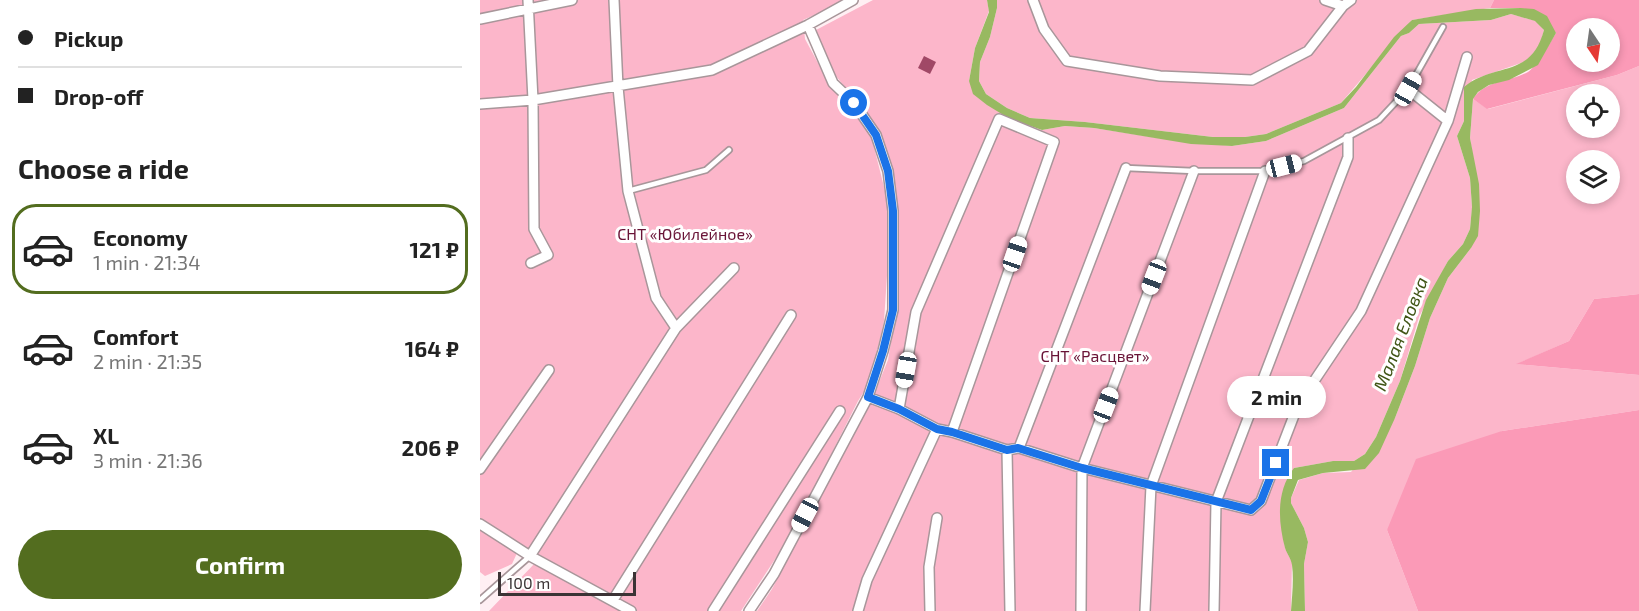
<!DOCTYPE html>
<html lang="en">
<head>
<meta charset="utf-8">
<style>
	:root { --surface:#fff; --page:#f2f2f2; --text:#222; --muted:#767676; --line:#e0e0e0; --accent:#536d1f }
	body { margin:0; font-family:"Exo 2",sans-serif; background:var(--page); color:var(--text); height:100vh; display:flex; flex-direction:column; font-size:22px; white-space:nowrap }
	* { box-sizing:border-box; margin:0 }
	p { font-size:20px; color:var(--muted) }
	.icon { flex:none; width:33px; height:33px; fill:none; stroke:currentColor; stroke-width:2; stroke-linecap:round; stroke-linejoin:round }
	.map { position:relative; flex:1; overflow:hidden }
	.side { display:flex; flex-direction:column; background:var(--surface); width:480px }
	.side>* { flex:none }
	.top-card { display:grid; align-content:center; height:132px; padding:0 18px; background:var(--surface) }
	.needle { width:39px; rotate:167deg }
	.tools { position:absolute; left:1086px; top:18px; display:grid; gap:12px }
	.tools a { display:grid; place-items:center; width:54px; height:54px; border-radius:50%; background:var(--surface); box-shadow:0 3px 9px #0003; font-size:30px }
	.scale { position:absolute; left:18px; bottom:15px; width:138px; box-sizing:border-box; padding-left:6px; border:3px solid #3b3335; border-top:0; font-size:16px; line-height:21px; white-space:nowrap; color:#3b3335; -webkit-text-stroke:4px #fff; paint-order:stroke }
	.end { position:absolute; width:27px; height:27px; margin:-14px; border:8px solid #1a73e8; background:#fff; box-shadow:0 0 0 3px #fff }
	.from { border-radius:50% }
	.bubble { position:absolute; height:42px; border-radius:21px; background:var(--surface); box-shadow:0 3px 9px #0003; font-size:20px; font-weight:700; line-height:42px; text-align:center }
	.car { position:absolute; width:18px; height:36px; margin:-18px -9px; border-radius:8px; box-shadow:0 0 4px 2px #0007; background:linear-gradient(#fff 24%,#345 0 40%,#fff 0 76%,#345 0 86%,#fff 0) }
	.top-card b { display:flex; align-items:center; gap:21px; height:57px; font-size:22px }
	.top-card b+b { border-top:2px solid var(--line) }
	.top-card i { width:15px; height:15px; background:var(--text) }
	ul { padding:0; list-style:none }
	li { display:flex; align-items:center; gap:18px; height:90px; margin:0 12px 9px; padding:0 6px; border:3px solid transparent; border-radius:24px }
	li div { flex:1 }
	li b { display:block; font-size:22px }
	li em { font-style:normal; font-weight:700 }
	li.selected { border-color:var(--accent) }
	li>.icon { width:54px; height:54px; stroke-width:1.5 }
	h2 { padding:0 18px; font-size:27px; line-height:72px }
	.cta { display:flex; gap:12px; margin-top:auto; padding:12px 18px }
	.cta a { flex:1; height:69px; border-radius:36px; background:var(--accent); color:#fff; font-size:24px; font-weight:700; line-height:69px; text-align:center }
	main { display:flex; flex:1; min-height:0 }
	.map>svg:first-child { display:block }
	.green { fill:#fcb6ca; fill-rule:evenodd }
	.forest { fill:#fb9ab7; fill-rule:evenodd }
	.water { fill:#98b961 }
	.building { fill:#a04866 }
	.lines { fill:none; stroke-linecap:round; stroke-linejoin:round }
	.lane-casing { stroke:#a8969a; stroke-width:8 }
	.street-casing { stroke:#a8969a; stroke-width:12 }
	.lane { stroke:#fff; stroke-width:4.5 }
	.street { stroke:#fff; stroke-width:9 }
	.route { stroke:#1a73e8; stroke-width:8 }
	.labels { text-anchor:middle; stroke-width:6; stroke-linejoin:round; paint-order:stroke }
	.park-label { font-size:16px; fill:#691437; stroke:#fff }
	.water-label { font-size:18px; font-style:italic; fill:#405516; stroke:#fff }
</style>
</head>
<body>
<main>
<section class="side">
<div class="top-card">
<b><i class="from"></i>Pickup</b>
<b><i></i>Drop-off</b>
</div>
<h2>Choose a ride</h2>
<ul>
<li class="selected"><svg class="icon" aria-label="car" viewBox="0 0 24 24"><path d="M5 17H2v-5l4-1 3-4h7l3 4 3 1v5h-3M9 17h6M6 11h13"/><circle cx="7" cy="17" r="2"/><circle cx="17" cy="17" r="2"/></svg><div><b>Economy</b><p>1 min · 21:34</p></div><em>121 ₽</em></li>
<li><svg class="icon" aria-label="car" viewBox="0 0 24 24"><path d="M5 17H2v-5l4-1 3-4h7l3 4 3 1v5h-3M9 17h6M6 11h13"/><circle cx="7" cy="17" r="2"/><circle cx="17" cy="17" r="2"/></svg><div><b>Comfort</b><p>2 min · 21:35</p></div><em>164 ₽</em></li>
<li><svg class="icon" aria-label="car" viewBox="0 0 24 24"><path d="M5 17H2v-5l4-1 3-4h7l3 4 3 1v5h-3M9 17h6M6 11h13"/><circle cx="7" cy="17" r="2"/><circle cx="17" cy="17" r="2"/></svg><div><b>XL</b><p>3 min · 21:36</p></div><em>206 ₽</em></li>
</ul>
<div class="cta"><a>Confirm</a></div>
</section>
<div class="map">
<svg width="1159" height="611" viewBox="0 0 1159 611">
	<rect width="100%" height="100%" fill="#ffeff3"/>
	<path class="green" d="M 0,0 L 369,0 L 323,20 L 325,39 L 345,76 L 363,103 L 379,115 L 391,135 L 411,215 L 404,321 L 390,382 L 378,401 L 309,538 L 261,611 L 9,611 L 56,562 L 37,553 L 32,564 L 5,576 L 0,572 Z
		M 393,0 L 507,0 L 509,11 L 495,48 L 489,81 L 530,119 L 562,130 L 585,126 L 614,128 L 678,138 L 752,146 L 786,141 L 864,108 L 921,36 L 929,33 L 939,24 L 1011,20 L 1031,14 L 1056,21 L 1064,30 L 1060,45 L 1047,61 L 992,80 L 984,121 L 977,136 L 990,178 L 992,207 L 990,229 L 983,244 L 968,261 L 939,317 L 920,381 L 896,437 L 885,454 L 874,461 L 853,461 L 814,468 L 804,540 L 805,548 L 812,562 L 811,611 L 277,611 L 292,589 L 395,392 L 408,360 L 418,300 L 419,239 L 411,170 L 393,122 L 351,70 L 336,30 Z
		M 517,0 L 1014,0 L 1010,8 L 932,20 L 861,103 L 786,134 L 765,137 L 733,137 L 605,122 L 550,118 L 527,108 L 506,94 L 499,81 L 500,62 L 510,37 L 517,8 Z
		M 1159,66 L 1159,294 L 1114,299 L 1089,341 L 1037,364 L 1159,375 L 1159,410 L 1022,431 L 907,530 L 938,611 L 825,611 L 824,564 L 828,542 L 824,528 L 811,503 L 811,498 L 819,480 L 843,473 L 871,472 L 915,418 L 935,366 L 950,318 L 968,278 L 991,248 L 993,158 L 990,138 L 993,99 L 1008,109 L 1137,75 ZM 1096,94 L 1130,94 L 1130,128 L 1096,128 ZM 1096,160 L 1130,160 L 1130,194 L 1096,194 Z"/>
	<path class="forest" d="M 1014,0 L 1159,0 L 1159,66 L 1137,75 L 1007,109 L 993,99 C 1005,80 1029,82 1048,72 C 1057,66 1070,43 1076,33 L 1041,8 L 1010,8 ZM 1096,28 L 1130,28 L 1130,62 L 1096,62 Z
		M 1159,294 L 1159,375 L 1036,364 L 1089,341 L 1114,299 Z
		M 1159,410 L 1159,611 L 938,611 L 907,530 L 936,459 L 1022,431 Z"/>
	<path class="water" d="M 507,0 L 517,0 L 517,8 L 510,37 L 500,62 L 499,81 L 506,94 L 527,108 L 550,118 L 605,122 L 733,137 L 765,137 L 786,134 L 861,103 L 876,87 L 914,37 L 932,20 L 996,9 L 1041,8 L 1054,9 L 1067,16 L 1076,33 L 1058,65 L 1029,80 L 1009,85 L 998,92 L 993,99 L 990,138 L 999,184 L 1000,211 L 998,236 L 991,248 L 968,278 L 950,318 L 935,366 L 915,418 L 899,453 L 885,469 L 843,473 L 818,480 L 811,498 L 811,503 L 824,528 L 828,542 L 824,564 L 825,611 L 811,611 C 812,596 814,580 812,565 C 811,558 807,554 805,548 C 798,521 796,491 814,468 L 853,461 L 874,461 L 885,454 L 896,437 L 920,381 L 946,300 L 968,261 L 983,244 L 990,229 L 992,207 L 990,178 L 977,136 L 984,121 L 984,87 C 1015,62 1051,79 1064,30 L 1055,21 L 1031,14 L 1011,20 L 939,24 L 929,33 L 921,36 L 864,108 L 786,141 L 752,146 L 711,144 L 614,128 L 585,126 L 562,130 L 530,119 L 507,105 L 493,94 L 489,81 L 495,48 L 509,12 Z"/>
	<path class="building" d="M 444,56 L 456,62 L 450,74 L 438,68 Z"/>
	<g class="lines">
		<g class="lane-casing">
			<path id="lane" d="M 646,168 L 714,171 L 785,171 L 824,161 L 899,120 L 928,89 L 963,27
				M 148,191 L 226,170 L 249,150
				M 0,600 L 50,556"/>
		</g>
		<g class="street-casing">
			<path id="street" d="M 48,0 L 53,100 L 54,229 L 68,255 L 51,263
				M 134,0 L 138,87 L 148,191 L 176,298 L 196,328
				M 553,0 L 564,29 L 587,61 L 680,76 L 772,80 L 828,51 L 863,6 L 871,0
				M 845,0 L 863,6
				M 0,19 L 92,0
				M 928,89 L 968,121
				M 0,104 L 53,100 L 232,70 L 328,25 L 373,0
				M 388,397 L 419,409 L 457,429 L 472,432 L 527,450 L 539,448 L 602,468 L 771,510 L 781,501 L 818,405 L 881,311 L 968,121 L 987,57
				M 419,409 L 436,312 L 519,119 L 574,142 L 472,432
				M 539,448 L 646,168
				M 527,450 L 530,611
				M 0,469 L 69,370
				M 0,524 L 50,556 L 151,611
				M 50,556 L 196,328 L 254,268
				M 133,600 L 311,315
				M 233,611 L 360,411
				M 269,611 L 294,574 L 388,397 L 403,351 L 413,310 L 413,211 L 408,171 L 396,135 L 374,103 L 353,83 L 328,25
				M 378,611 L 387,580 L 457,429
				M 450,611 L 449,567 L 457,518
				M 601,611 L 602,468 L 714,171
				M 665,611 L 671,486 L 785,171
				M 734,611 L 736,502 L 868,157 L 868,138"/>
		</g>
		<use href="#lane" class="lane"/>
		<use href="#street" class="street"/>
	</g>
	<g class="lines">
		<path class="route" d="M 374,103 L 396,135 L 408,171 L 413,211 L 413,310 L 403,351 L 388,397 L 419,409 L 457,429 L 472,432 L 527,450 L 538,448 L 602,468 L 771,510 L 781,501 L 796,463"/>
	</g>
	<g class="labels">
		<g class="park-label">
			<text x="205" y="240">СНТ «Юбилейное»</text>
			<text x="615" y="362">СНТ «Расцвет»</text>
		</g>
		<g class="water-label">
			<text transform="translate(921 334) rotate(-69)" y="6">Малая Еловка</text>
		</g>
	</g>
</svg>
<div class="tools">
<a><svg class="needle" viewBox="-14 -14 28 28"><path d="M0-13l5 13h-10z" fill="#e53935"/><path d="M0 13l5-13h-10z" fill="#767676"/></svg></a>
<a><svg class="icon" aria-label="locate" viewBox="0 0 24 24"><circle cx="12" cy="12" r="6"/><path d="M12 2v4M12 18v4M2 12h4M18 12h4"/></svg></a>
<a><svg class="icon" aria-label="layers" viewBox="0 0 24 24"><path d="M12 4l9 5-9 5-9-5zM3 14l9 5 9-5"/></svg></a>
</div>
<div class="scale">100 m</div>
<i class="end from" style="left:374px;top:103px"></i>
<i class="end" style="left:796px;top:463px"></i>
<div class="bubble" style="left:747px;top:376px;width:99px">2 min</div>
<i class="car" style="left:928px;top:89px;rotate:29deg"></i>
<i class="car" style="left:804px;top:166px;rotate:76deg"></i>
<i class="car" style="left:535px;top:254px;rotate:19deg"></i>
<i class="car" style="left:674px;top:277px;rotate:201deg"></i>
<i class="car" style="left:426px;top:370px;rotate:190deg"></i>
<i class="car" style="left:626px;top:405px;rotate:21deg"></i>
<i class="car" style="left:325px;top:515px;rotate:208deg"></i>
</div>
</main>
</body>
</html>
